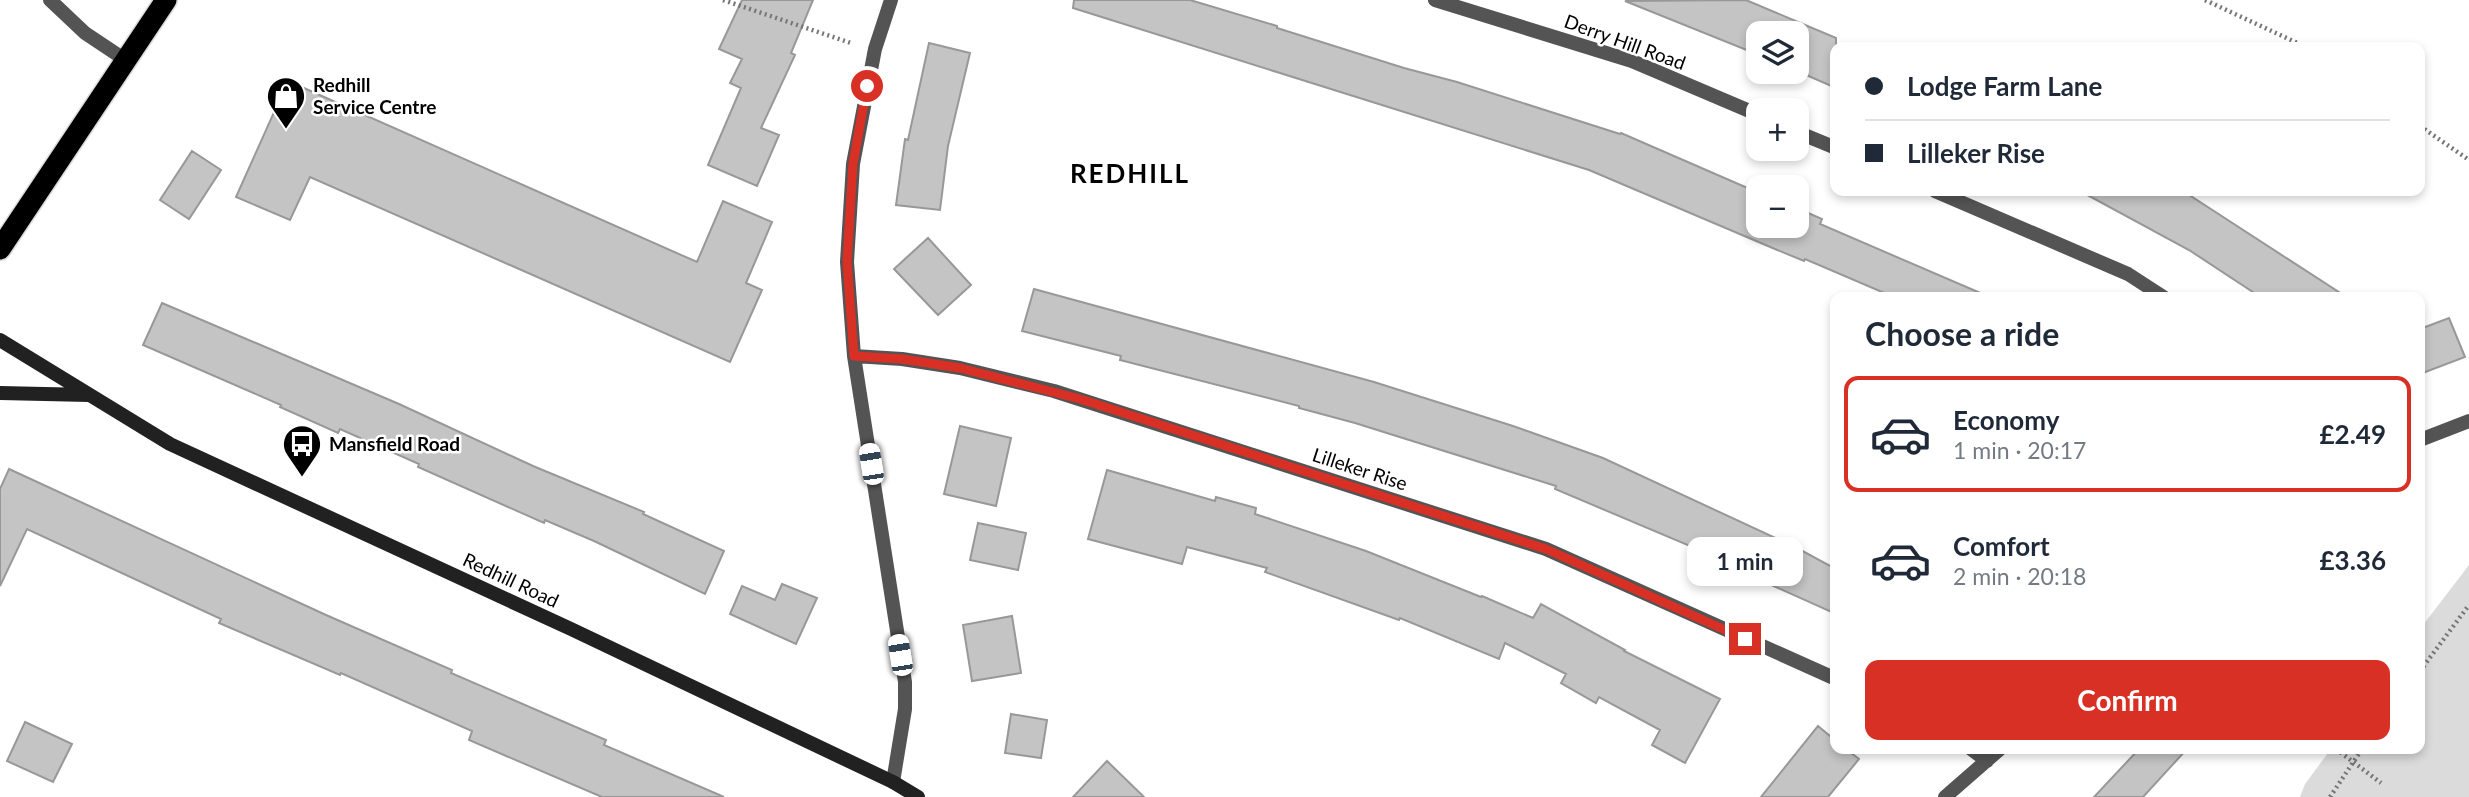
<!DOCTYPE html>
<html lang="en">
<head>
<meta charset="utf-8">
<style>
	:root { --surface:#fff; --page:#f2f2f3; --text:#1f2937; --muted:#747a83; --line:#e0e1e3; --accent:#d93025 }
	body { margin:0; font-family:Lato,sans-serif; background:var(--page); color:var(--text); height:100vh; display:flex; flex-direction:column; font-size:26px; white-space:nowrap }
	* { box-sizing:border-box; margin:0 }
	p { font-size:23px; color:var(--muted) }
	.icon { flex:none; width:38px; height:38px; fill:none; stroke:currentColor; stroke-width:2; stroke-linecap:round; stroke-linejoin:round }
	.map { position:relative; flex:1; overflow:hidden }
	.panel { position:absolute; left:1830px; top:292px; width:595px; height:462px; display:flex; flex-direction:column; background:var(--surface); border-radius:14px; box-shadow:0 4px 10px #0003 }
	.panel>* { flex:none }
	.guide { position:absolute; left:1830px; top:42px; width:595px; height:154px; border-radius:14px; box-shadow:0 4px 10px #0003; display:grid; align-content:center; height:154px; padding:0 35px; background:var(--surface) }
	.fabs { position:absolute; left:1746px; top:21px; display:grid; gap:14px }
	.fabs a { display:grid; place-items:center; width:63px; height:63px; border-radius:14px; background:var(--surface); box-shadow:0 4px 10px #0003; font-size:35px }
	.end { position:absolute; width:32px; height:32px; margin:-16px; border:9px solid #d93025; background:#fff; box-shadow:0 0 0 4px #fff }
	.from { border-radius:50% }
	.bubble { position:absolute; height:49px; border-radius:14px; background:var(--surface); box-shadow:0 4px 10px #0003; font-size:23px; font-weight:700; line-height:49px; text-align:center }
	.car { position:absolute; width:21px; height:42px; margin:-21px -10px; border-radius:9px; box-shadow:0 0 5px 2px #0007; background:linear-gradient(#fff 24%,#345 0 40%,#fff 0 76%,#345 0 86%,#fff 0) }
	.guide b { display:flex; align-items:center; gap:24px; height:66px; font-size:26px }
	.guide b+b { border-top:2px solid var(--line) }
	.guide i { width:18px; height:18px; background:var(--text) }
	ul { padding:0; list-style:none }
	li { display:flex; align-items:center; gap:21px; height:116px; margin:0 14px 10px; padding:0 21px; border:4px solid transparent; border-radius:14px }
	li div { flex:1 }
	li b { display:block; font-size:26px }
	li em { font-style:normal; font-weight:700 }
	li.current { border-color:var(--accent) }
	li>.icon { width:63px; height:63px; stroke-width:1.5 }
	h2 { padding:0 35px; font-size:32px; line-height:84px }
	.button { display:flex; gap:14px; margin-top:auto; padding:14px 35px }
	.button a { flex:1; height:80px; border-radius:14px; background:var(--accent); color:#fff; font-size:28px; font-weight:700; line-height:80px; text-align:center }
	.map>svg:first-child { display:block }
	.green { fill:#dbdbdb }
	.building { fill:#c4c4c4; stroke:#989898; stroke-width:2 }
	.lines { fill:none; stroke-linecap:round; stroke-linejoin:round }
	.highway-casing { stroke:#dbdbdb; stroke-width:24 }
	.path { stroke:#767676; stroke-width:4.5; stroke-dasharray:2 3.5; stroke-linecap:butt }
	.street { stroke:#545454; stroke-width:14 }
	.secondary { stroke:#212121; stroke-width:14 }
	.highway { stroke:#000; stroke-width:21 }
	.route { stroke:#d93025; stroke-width:9 }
	.labels { text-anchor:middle; stroke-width:5; stroke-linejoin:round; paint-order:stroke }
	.street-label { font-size:19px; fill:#000; stroke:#fff }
	.poi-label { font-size:19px; font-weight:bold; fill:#000; stroke:#fff; text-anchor:start }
	.district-label { font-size:26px; font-weight:bold; letter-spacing:2px; fill:#000; stroke:#fff }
</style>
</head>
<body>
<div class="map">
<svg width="2469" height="797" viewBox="0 0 2469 797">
	<rect width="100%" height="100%" fill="#fff"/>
	<path class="green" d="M 2469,565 L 2469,797 L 2300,797 L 2305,784 L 2331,749 L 2420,749 L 2420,629 Z"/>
	<path class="building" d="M 742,0 L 813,0 L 791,53 L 795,55 L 761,128 L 779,135 L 757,186 L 708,165 L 741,88 L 730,83 L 742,59 L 719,49 Z
		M 1074,0 L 1190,0 L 1277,26 L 1277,28 L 1404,68 L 1457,82 L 1620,134 L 1621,133 L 1759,193 L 1759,226 L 1797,226 L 1797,208 L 1822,219 L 1820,224 L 1992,298 L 1896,298 L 1805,259 L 1804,261 L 1775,249 L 1589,170 L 1073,8 Z
		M 1746,0 L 1836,38 L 1836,88 L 1797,71 L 1797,33 L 1759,33 L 1759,55 L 1625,1 Z
		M 929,43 L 970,53 L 948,146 L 940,210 L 896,205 L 905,139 L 908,140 Z
		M 288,81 L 697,262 L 723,201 L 772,222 L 746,283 L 762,290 L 730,362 L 310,177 L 290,220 L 236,197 Z
		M 192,151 L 221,170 L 189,219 L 160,200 Z
		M 2080,191 L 2183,191 L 2348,298 L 2262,298 L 2189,250 Z
		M 928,238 L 971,285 L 938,315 L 894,269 Z
		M 1034,289 L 1374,382 L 1513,426 L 1603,458 L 1797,548 L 1836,569 L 1836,614 L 1720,562 L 1721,559 L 1555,489 L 1556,486 L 1355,423 L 1299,408 L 1299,406 L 1120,360 L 1121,356 L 1022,331 Z
		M 162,303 L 399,404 L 533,466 L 644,512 L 643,514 L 724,551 L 705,594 L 594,541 L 545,520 L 544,523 L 418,467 L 419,464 L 340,429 L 338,433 L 280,407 L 281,405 L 143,345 Z
		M 2449,318 L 2465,357 L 2420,374 L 2420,329 Z
		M 960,426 L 1011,438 L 996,506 L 944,494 Z
		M 9,469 L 326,615 L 452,670 L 451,673 L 606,740 L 604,745 L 724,797 L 602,797 L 469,740 L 472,731 L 341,673 L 340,675 L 219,623 L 221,619 L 27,529 L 0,586 L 0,489 Z
		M 1107,470 L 1215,501 L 1216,497 L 1256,508 L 1255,514 L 1366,551 L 1481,597 L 1482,596 L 1533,618 L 1541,604 L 1625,650 L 1624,651 L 1720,699 L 1685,763 L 1652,745 L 1660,730 L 1599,697 L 1596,703 L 1561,683 L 1566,674 L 1505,643 L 1499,659 L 1400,618 L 1399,620 L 1265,572 L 1267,568 L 1187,547 L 1182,564 L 1088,539 Z
		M 978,523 L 1026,533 L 1018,570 L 970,560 Z
		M 782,584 L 817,598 L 796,644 L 730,614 L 742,586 L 775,600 Z
		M 1012,616 L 1021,673 L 972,681 L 963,625 Z
		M 1011,714 L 1047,720 L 1041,758 L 1005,753 Z
		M 25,722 L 72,744 L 53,782 L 7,761 Z
		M 1818,726 L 1836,741 L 1836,749 L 1846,749 L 1859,759 L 1828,797 L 1761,797 Z
		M 2139,749 L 2187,749 L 2143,797 L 2094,797 Z
		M 1107,761 L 1144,797 L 1073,797 Z"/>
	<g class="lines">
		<g class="highway-casing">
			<path id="highway" d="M 0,249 L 166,0"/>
		</g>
		<path class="path" d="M 723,0 L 851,43
			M 2205,0 L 2306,47
			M 2420,126 L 2469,160
			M 2420,671 L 2469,605
			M 2336,749 L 2381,783
			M 2330,797 L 2362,749"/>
		<path class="street" d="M 50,0 L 85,33 L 127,61
			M 891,0 L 875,49 L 853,164 L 847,262 L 854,356 L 905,682 L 905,709 L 893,782
			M 1435,0 L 1632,61 L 1759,115
			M 1797,132 L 1836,148
			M 1935,191 L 2128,274 L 2165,298
			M 854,356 L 902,359 L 960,368 L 1054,391 L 1546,549 L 1836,679
			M 2420,440 L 2469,421
			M 1971,749 L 1987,761
			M 1945,797 L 2000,749"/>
		<path class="secondary" d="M 0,340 L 170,444 L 571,629 L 893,782 L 918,797
			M 0,393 L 89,395"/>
		<use href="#highway" class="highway"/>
	</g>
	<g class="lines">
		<path class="route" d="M 867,86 L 853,164 L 847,262 L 854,356 L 902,359 L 960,368 L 1080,399 L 1546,549 L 1745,639"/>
	</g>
	<defs>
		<g id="shop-pin" transform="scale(2.0125)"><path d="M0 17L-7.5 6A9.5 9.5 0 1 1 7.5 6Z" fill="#000" stroke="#fff"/><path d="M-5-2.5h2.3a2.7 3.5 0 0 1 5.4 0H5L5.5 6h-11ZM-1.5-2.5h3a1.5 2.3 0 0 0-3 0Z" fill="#fff"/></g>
		<g id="bus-pin" transform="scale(2.0125)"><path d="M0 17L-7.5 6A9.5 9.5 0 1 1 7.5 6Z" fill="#000" stroke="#fff"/><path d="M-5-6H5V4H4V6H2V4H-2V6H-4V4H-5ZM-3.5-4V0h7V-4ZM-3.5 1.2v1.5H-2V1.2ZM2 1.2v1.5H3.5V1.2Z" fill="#fff"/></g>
	</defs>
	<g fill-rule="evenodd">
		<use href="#shop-pin" x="286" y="96"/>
		<use href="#bus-pin" x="302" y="444"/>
	</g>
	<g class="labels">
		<g class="street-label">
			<text transform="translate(1625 42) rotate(20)" y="7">Derry Hill Road</text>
			<text transform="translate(1360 469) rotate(18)" y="7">Lilleker Rise</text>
			<text transform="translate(511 580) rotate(25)" y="7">Redhill Road</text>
		</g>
		<g class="poi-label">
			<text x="313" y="92">Redhill<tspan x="313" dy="22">Service Centre</tspan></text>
			<text x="329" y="451">Mansfield Road</text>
		</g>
		<g class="district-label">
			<text x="1130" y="183">REDHILL</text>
		</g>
	</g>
</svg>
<div class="fabs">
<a><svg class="icon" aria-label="layers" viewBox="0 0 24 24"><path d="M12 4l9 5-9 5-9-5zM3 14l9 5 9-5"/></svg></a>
<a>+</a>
<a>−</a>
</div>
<i class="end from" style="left:867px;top:86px"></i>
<i class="end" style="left:1745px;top:639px"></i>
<div class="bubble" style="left:1687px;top:537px;width:116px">1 min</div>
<i class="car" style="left:871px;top:464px;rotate:351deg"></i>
<i class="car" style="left:900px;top:655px;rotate:351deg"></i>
<div class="guide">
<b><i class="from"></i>Lodge Farm Lane</b>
<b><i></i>Lilleker Rise</b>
</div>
<section class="panel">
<h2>Choose a ride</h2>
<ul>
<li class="current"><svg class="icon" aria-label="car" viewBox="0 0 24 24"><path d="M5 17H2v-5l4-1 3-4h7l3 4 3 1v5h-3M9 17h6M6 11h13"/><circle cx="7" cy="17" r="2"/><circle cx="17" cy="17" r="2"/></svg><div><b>Economy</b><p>1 min · 20:17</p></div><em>£2.49</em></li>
<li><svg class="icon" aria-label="car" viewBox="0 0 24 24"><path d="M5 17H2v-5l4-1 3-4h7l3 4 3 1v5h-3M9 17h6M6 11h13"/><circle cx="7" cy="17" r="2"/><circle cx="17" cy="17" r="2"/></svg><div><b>Comfort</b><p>2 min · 20:18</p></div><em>£3.36</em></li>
</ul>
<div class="button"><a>Confirm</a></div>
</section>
</div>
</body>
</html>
